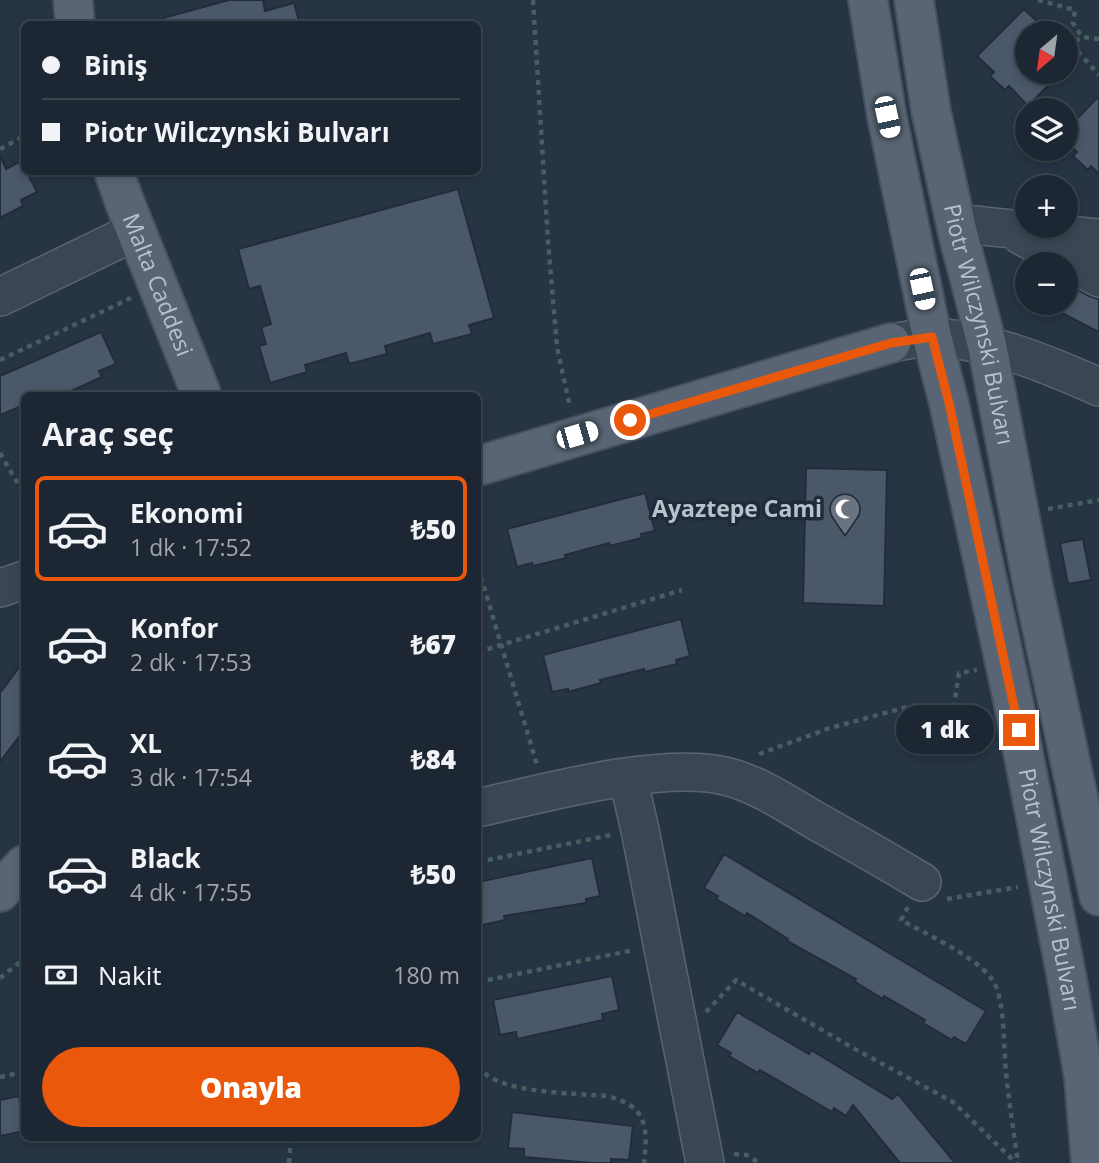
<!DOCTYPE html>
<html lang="tr">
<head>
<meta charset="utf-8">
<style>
	:root { --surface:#1d2733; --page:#2a333f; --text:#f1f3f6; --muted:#a0a5ac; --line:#3b444e; --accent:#ea580c }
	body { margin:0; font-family:"Open Sans",sans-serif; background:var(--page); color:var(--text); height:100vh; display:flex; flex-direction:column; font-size:26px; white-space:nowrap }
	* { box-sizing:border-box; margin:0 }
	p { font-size:23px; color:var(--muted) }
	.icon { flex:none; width:38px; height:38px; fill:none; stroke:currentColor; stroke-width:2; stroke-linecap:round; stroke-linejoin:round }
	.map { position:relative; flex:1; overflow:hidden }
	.side { position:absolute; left:21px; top:392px; width:460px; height:749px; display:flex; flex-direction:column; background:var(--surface); border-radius:10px; box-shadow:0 4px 10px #0003,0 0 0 2px var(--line) }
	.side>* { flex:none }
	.banner { position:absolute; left:21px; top:21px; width:460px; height:154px; border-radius:10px; box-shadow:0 4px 10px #0003,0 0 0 2px var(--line); display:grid; align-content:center; height:154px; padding:0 21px; background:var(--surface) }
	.needle { width:46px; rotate:209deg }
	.buttons { position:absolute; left:1015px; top:21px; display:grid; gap:14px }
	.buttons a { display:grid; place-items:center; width:63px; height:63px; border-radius:50%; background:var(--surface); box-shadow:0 4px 10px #0003,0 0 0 2px var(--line); font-size:35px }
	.end { position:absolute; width:32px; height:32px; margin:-16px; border:9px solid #ea580c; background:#fff; box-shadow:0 0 0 4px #fff }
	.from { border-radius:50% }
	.bubble { position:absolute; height:49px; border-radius:24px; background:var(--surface); box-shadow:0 4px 10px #0003,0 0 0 2px var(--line); font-size:23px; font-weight:800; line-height:49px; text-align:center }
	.car { position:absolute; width:21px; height:42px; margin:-21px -10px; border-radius:9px; box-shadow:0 0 5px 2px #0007; background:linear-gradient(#fff 24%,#345 0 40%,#fff 0 76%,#345 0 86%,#fff 0) }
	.banner b { display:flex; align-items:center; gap:24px; height:66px; font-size:26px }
	.banner b+b { border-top:2px solid var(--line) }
	.banner i { width:18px; height:18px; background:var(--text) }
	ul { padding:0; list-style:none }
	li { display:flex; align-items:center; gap:21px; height:105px; margin:0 14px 10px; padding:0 7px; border:4px solid transparent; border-radius:10px }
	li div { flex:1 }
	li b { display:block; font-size:26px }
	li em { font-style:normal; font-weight:800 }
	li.on { border-color:var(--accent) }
	li>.icon { width:63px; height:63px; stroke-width:1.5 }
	h2 { padding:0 21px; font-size:32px; line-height:84px }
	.pay { display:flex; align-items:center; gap:18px; height:77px; padding:0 21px; font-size:26px }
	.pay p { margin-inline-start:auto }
	.action { display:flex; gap:14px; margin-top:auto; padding:14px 21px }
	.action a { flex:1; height:80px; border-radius:42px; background:var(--accent); color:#fff; font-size:28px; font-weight:800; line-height:80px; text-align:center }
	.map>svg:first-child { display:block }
	.building { fill:#4b586a; stroke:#222d3b; stroke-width:2 }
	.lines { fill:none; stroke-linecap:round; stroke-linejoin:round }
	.minor-casing { stroke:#5a6471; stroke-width:40 }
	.major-casing { stroke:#454f5d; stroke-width:42 }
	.path { stroke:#475f61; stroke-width:4.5; stroke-dasharray:5 5; stroke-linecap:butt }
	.minor { stroke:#3b4654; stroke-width:37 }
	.major { stroke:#596574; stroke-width:38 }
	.route { stroke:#ea580c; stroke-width:9 }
	.labels { text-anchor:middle; stroke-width:7; stroke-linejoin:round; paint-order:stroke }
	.street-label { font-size:23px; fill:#b9c1cd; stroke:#202b39 }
	.poi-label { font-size:23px; font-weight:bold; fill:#b9c1cd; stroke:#202b39; text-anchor:end }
</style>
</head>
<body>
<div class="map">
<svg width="1099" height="1163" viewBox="0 0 1099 1163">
	<rect width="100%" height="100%" fill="#273444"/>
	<path class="building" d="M 229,0 L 263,0 L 265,11 L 294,3 L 300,24 L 163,24 L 163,18 Z
		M 1024,9 L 1041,25 L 1046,20 L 1060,33 L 1027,33 L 1027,72 L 1061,72 L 1028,106 L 1009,86 L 1005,90 L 990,76 L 994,72 L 977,56 Z
		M 1099,96 L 1099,174 L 1091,166 L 1088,170 L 1073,156 L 1077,152 L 1066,141 L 1066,130 Z
		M 0,155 L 6,169 L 21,161 L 37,192 L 21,200 L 23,206 L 0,218 Z
		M 458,189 L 494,318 L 469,325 L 472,334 L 433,344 L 430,333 L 385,346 L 387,354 L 349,364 L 346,353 L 305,365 L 307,372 L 270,383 L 259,346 L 266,344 L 261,327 L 271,324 L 260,286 L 249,289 L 238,249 Z
		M 1069,285 L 1089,296 L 1099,299 L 1099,332 L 1056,310 L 1060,303 L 1066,303 L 1066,291 Z
		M 101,332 L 116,364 L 99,371 L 102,377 L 60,396 L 24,396 L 24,405 L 0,415 L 0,376 Z
		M 806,468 L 887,470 L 884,606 L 803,603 Z
		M 645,493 L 655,531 L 641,534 L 642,538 L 609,546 L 609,543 L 565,555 L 566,558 L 533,566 L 532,563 L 517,567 L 507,529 Z
		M 1083,539 L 1091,580 L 1068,584 L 1060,543 Z
		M 681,619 L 690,656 L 676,660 L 677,664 L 644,672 L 644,669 L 600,680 L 601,683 L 568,692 L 568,689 L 552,692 L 543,655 Z
		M 24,661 L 24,730 L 0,762 L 0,693 Z
		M 724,854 L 986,1011 L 966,1044 L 954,1037 L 952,1040 L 923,1023 L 925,1020 L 884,996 L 883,999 L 854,981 L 856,979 L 787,941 L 788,939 L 747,913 L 745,916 L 716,899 L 718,896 L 704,888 Z
		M 592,858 L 600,896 L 586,899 L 586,903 L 504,916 L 505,920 L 478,926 L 478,882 Z
		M 612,976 L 619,1010 L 602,1014 L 603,1020 L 517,1039 L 516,1032 L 500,1035 L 493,1000 Z
		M 737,1012 L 809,1054 L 811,1050 L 892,1099 L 898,1094 L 955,1163 L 900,1163 L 853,1105 L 846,1116 L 834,1108 L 832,1112 L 760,1070 L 758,1073 L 729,1056 L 731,1053 L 717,1045 Z
		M 19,1096 L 24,1131 L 0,1136 L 0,1100 Z
		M 512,1112 L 633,1126 L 629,1160 L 611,1159 L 611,1163 L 592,1163 L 524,1157 L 524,1149 L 508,1148 Z"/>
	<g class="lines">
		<g class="minor-casing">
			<path id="minor" d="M 955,223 L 1099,238
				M 1020,235 L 1099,278
				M 0,297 L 136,231
				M 891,343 C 905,341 920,337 934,337 C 992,341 1047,364 1099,387
				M 0,588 L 24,580
				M 628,778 L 640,830 L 705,1163
				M 478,808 C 544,793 660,761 725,776 C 758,784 787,804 816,821 C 852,841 887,861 922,882"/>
		</g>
		<g class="major-casing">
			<g id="major">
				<path d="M 73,0 L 75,24"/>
				<path id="s1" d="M 868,0 L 887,117 L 932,337 L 949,403 L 1014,705 L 1067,979 L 1084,1078 L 1091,1163"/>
				<path id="s2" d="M 914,0 L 931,111 L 958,234 L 987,345 L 1033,586 L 1099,896"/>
				<path id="s3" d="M 114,172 L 125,203 L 202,396"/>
				<path d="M 478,466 L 891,343"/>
				<path d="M 0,892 L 24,865"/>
			</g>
		</g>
		<path class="path" d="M 533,0 L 548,241 L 557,347 L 570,407
			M 1038,0 L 1075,10 L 1073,23 L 1082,37
			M 1099,39 L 1082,37 L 1071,44 L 1099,75
			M 0,149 L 24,136
			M 0,360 L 131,298
			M 0,453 L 24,494
			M 1048,509 L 1099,500
			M 478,567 L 537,765
			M 478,652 L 682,590
			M 759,754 L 830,728 L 911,706 L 954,705 L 959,673 L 977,670
			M 478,862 L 611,835
			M 947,899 L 1018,887
			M 908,907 L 901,920 C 926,934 973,955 991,978 C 1006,997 1003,1047 1006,1072 C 1009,1103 1014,1133 1018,1163
			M 0,978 L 24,959
			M 478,982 L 634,950
			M 706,1012 L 736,980 L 853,1048 L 953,1102 L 1016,1163
			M 478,1066 C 495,1094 574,1093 607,1096 C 647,1106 648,1126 644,1163
			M 0,1077 L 24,1072
			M 734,1154 L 747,1155 L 759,1163
			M 289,1163 L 291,1138"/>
		<use href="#minor" class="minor"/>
		<use href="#major" class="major"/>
	</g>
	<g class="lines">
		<path class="route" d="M 630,420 L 891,343 L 932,337 L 949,403 L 1019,730"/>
	</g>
	<defs>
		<g id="mosque-pin" transform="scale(1.575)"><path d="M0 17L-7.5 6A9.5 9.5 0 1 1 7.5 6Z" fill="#6b7280" stroke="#202b39"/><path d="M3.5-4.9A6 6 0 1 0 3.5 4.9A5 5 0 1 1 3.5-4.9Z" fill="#fff"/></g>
	</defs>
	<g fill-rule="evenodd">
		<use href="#mosque-pin" x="845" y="509"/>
	</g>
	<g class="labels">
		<g class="street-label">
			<text dy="8" stroke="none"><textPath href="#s3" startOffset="121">Malta Caddesi</textPath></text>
			<text dy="8" stroke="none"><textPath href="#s2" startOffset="331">Piotr Wilczynski Bulvarı</textPath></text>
			<text dy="8" stroke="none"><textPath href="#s1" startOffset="908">Piotr Wilczynski Bulvarı</textPath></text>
		</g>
		<g class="poi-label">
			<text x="822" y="517">Ayaztepe Cami</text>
		</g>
	</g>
</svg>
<div class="buttons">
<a><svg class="needle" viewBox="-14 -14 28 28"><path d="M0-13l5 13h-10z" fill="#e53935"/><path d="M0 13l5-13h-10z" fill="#a0a5ac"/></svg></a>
<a><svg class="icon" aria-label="layers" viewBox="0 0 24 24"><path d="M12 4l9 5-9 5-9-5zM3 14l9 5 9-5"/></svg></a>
<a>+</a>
<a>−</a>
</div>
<i class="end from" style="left:630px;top:420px"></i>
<i class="end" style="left:1019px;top:730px"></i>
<div class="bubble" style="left:896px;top:705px;width:98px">1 dk</div>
<i class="car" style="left:887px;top:117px;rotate:168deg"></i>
<i class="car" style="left:922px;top:289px;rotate:168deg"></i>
<i class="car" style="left:577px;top:435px;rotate:74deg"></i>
<div class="banner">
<b><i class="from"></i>Biniş</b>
<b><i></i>Piotr Wilczynski Bulvarı</b>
</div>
<section class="side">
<h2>Araç seç</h2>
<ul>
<li class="on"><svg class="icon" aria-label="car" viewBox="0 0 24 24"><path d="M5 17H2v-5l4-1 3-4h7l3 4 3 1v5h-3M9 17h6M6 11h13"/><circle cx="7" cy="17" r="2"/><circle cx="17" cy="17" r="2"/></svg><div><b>Ekonomi</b><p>1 dk · 17:52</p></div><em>₺50</em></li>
<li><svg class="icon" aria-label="car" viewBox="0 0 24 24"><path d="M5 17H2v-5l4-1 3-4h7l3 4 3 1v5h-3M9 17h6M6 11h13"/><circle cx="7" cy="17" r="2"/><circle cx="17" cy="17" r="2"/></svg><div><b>Konfor</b><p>2 dk · 17:53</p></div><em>₺67</em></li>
<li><svg class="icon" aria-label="car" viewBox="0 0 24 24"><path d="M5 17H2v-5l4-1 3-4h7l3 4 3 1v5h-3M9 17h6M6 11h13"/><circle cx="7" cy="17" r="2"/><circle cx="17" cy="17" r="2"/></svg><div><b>XL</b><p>3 dk · 17:54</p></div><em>₺84</em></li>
<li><svg class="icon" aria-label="car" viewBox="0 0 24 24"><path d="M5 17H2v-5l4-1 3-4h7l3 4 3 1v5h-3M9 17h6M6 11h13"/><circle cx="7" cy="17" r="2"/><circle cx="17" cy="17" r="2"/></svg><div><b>Black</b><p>4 dk · 17:55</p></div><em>₺50</em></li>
</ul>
<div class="pay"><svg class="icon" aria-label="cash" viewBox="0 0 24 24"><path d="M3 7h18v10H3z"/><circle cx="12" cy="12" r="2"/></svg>Nakit<p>180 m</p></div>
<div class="action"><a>Onayla</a></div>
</section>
</div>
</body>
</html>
